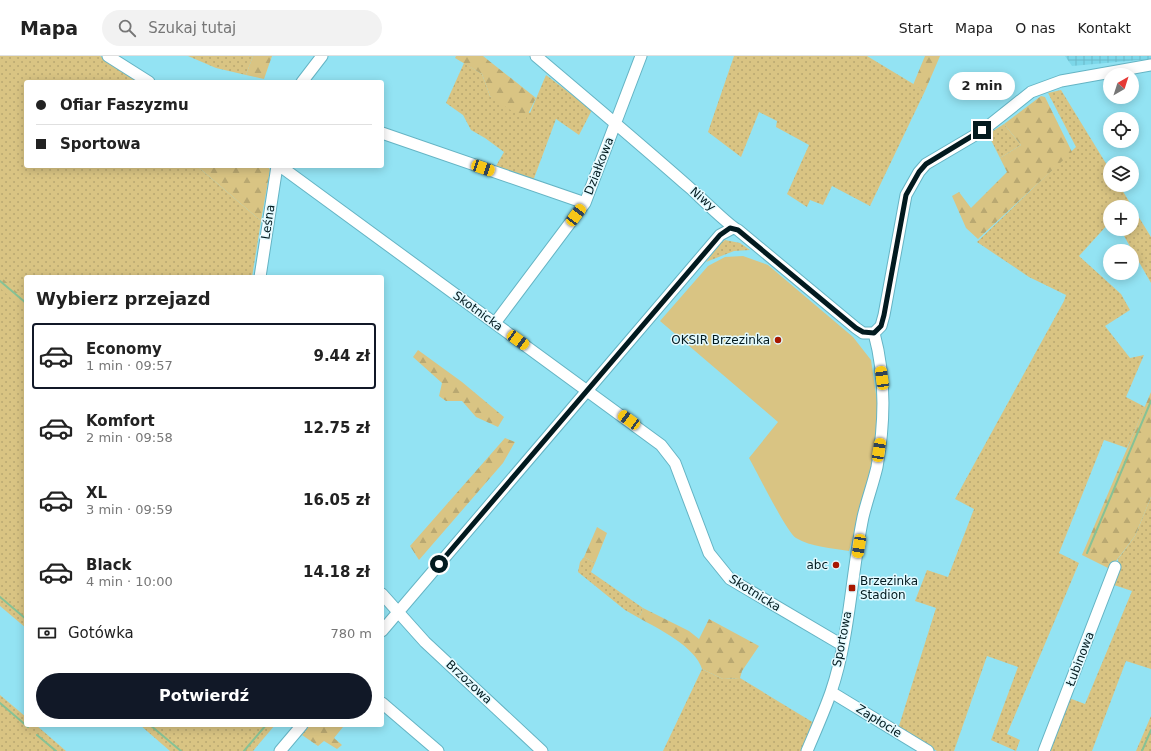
<!DOCTYPE html>
<html lang="pl">
<head>
<meta charset="utf-8">
<style>
	:root { --surface:#fff; --page:#f2f2f2; --text:#222; --muted:#767676; --line:#e0e0e0; --accent:#111827 }
	body { margin:0; font-family:"DejaVu Sans",sans-serif; background:var(--page); color:var(--text); height:100vh; display:flex; flex-direction:column; font-size:15px; white-space:nowrap }
	* { box-sizing:border-box; margin:0 }
	p { font-size:13px; color:var(--muted) }
	.icon { flex:none; width:22px; height:22px; fill:none; stroke:currentColor; stroke-width:2; stroke-linecap:round; stroke-linejoin:round }
	.map { position:relative; flex:1; overflow:hidden }
	.drawer { position:absolute; left:24px; top:219px; width:360px; height:452px; display:flex; flex-direction:column; background:var(--surface); border-radius:4px; box-shadow:0 2px 10px #0003 }
	.drawer>* { flex:none }
	.banner { position:absolute; left:24px; top:24px; width:360px; height:88px; border-radius:4px; box-shadow:0 2px 10px #0003; display:grid; align-content:center; height:88px; padding:0 12px; background:var(--surface) }
	.needle { width:26px; rotate:39deg }
	.controls { position:absolute; left:1103px; top:12px; display:grid; gap:8px }
	.controls a { display:grid; place-items:center; width:36px; height:36px; border-radius:50%; background:var(--surface); box-shadow:0 2px 10px #0003; font-size:20px }
	.end { position:absolute; width:18px; height:18px; margin:-9px; border:5px solid #021a1f; background:#fff; box-shadow:0 0 0 2px #fff }
	.from { border-radius:50% }
	.bubble { position:absolute; height:28px; border-radius:14px; background:var(--surface); box-shadow:0 2px 10px #0003; font-size:13px; font-weight:600; line-height:28px; text-align:center }
	.car { position:absolute; width:12px; height:24px; margin:-12px -6px; border-radius:5px; box-shadow:0 0 3px 1px #0007; background:linear-gradient(#f5c518 24%,#345 0 40%,#f5c518 0 76%,#345 0 86%,#f5c518 0) }
	.banner b { display:flex; align-items:center; gap:14px; height:38px; font-size:15px }
	.banner b+b { border-top:1px solid var(--line) }
	.banner i { width:10px; height:10px; background:var(--text) }
	ul { padding:0; list-style:none }
	li { display:flex; align-items:center; gap:12px; height:66px; margin:0 8px 6px; padding:0 4px; border:2px solid transparent; border-radius:4px }
	li div { flex:1 }
	li b { display:block; font-size:15px }
	li em { font-style:normal; font-weight:600 }
	li.current { border-color:var(--accent) }
	li>.icon { width:36px; height:36px; stroke-width:1.5 }
	h2 { padding:0 12px; font-size:18px; line-height:48px }
	.pay { display:flex; align-items:center; gap:10px; height:44px; padding:0 12px; font-size:15px }
	.pay p { margin-inline-start:auto }
	.primary-button { display:flex; gap:8px; margin-top:auto; padding:8px 12px }
	.primary-button a { flex:1; height:46px; border-radius:24px; background:var(--accent); color:#fff; font-size:16px; font-weight:600; line-height:46px; text-align:center }
	header { display:flex; align-items:center; gap:24px; box-sizing:border-box; height:56px; padding:0 20px; background:var(--surface); border-bottom:1px solid var(--line) }
	header strong { font-size:19px }
	nav { display:flex; gap:22px; margin-inline-start:auto; font-size:14px }
	.search { width:280px; height:36px; background:var(--page); display:flex; align-items:center; gap:10px; box-sizing:border-box; padding:0 14px; border-radius:22px; color:var(--muted); font-size:15px }
	.map>svg:first-child { display:block }
	.industrial { fill:url(#industrial-grid) }
	.grass { fill:url(#grass-dots) }
	.forest { fill:url(#forest-firs) }
	.pitch { fill:#d9c483 }
	.lines { fill:none; stroke-linecap:round; stroke-linejoin:round }
	.stream { stroke:#86c295; stroke-width:2 }
	.minor-casing { stroke:#65b4c4; stroke-width:13 }
	.minor { stroke:#fff; stroke-width:11 }
	.route { stroke:#021a1f; stroke-width:5 }
	.poi-dot { fill:#a81800; stroke:#e3faff; stroke-width:1.5 }
	.labels { text-anchor:middle; stroke-width:3; stroke-linejoin:round; paint-order:stroke }
	.street-label { font-size:12px; fill:#021a1f; stroke:#e3faff }
	.poi-label { font-size:12px; fill:#021a1f; stroke:#e3faff; text-anchor:end }
</style>
</head>
<body>
<header>
<strong>Mapa</strong>
<div class="search"><svg class="icon" aria-label="search" viewBox="0 0 24 24"><circle cx="10" cy="10" r="6"/><path d="M15 15l6 6"/></svg>Szukaj tutaj</div>
<nav><a>Start</a><a>Mapa</a><a>O nas</a><a>Kontakt</a></nav>
</header>
<div class="map">
<svg width="1151" height="695" viewBox="0 0 1151 695">
	<defs>
		<pattern id="industrial-grid" width="8" height="8" patternUnits="userSpaceOnUse"><rect width="8" height="8" fill="#7cd7e9"/><path d="M0 4h8M4 0v8" fill="none" stroke="#6ab8c7"/></pattern>
		<pattern id="grass-dots" width="8" height="8" patternUnits="userSpaceOnUse"><rect width="8" height="8" fill="#d9c483"/><path d="M2 2h.1M6 6h.1" fill="none" stroke="#b9a871" stroke-width="1.8" stroke-linecap="round"/></pattern>
		<pattern id="forest-firs" width="22" height="20" patternUnits="userSpaceOnUse"><rect width="22" height="20" fill="#d9c483"/><path d="M5 1l3.5 6h-7zM16 11l3.5 6h-7z" fill="#b9a871"/></pattern>
	</defs>
	<rect width="100%" height="100%" fill="#93e3f3"/>
	<path class="industrial" d="M 1065,0 L 1151,0 L 1151,3 L 1072,10 Z"/>
	<path class="grass" d="M 0,0 L 100,0 L 140,26 L 26,26 L 26,110 L 197,110 L 261,165 L 252,221 L 26,221 L 26,572 L 0,550 Z
		M 188,0 L 253,0 L 246,19 L 216,12 Z
		M 734,0 L 867,0 L 925,35 L 870,150 L 832,130 L 823,149 L 810,144 L 807,151 L 787,138 L 809,89 L 776,71 L 777,65 L 759,56 L 741,101 L 708,76 Z
		M 464,7 L 482,18 L 490,40 L 530,57 L 546,19 L 592,54 L 579,79 L 556,63 L 533,125 L 496,110 L 504,96 L 485,82 L 471,74 L 463,59 L 446,47 Z
		M 1061,34 L 1110,114 L 1110,129 L 1119,129 L 1151,181 L 1151,227 L 1120,173 L 1132,173 L 1132,151 L 1110,151 L 1110,166 L 1079,200 L 1121,238 L 1130,254 L 1105,270 L 1130,302 L 1144,299 L 1126,341 L 1145,351 L 1127,392 L 1104,384 L 1059,497 L 1079,507 L 1007,678 L 1020,684 L 1016,695 L 991,684 L 1018,611 L 987,600 L 954,695 L 937,695 L 898,673 L 936,552 L 915,545 L 927,514 L 948,521 L 974,453 L 955,443 L 1064,245 L 1066,239 L 1029,221 L 977,186 L 1076,91 L 1048,37 Z
		M 1004,68 L 1021,89 L 1000,102 L 988,78 Z
		M 725,184 L 740,187 L 750,194 L 734,195 L 706,206 L 720,188 Z
		M 1151,441 L 1151,613 L 1126,605 L 1092,695 L 1048,695 L 1069,642 L 1085,648 L 1132,535 L 1114,529 L 1119,517 L 1118,503 L 1135,480 Z
		M 584,501 L 595,507 L 591,516 L 643,552 L 639,562 L 625,554 L 578,516 L 580,506 Z
		M 702,613 L 723,623 L 740,622 L 814,667 L 802,695 L 663,695 Z
		M 0,639 L 26,661 L 26,669 L 36,669 L 66,695 L 0,695 Z
		M 1151,660 L 1151,695 L 1136,695 Z
		M 140,669 L 275,669 L 253,695 L 170,695 Z"/>
	<path class="forest" d="M 253,0 L 272,0 L 264,23 L 246,19 Z
		M 456,0 L 483,0 L 536,42 L 525,64 L 490,40 L 482,18 L 455,2 Z
		M 925,0 L 940,0 L 925,35 L 913,29 Z
		M 1041,40 L 1045,41 L 1072,96 L 978,183 L 966,172 L 952,140 L 959,136 L 971,152 L 1007,116 L 1000,102 L 1021,89 L 1004,68 Z
		M 197,110 L 268,110 L 270,114 L 261,165 Z
		M 0,220 L 26,245 L 26,256 L 0,232 Z
		M 418,294 L 462,326 L 504,361 L 498,371 L 476,361 L 462,345 L 446,345 L 439,340 L 442,327 L 413,301 Z
		M 1151,336 L 1151,441 L 1135,480 L 1110,513 L 1082,499 Z
		M 505,382 L 515,386 L 503,407 L 419,504 L 410,490 Z
		M 597,471 L 607,477 L 595,507 L 584,501 Z
		M 643,552 L 689,575 L 699,583 L 709,563 L 759,590 L 742,615 L 740,622 L 723,623 L 702,613 C 696,591 657,572 639,562 Z
		M 310,669 L 341,669 L 343,671 L 334,682 L 342,689 L 337,693 L 324,685 L 318,690 L 302,679 Z"/>
	<path class="pitch" d="M 743,200 L 768,209 L 853,281 L 871,304 L 879,359 L 873,412 L 849,495 C 832,492 811,491 796,482 C 787,477 756,414 749,402 L 778,366 L 660,265 L 708,210 L 725,201 Z"/>
	<g class="lines">
		<path class="stream" d="M 0,225 L 26,247
			M 1087,497 L 1151,345
			M 0,541 L 26,563
			M 0,647 L 28,671
			M 150,669 L 181,695
			M 37,679 L 56,695
			M 244,695 L 266,669
			M 1142,695 L 1151,674"/>
		<g class="minor-casing">
			<path id="minor" d="M 108,0 L 149,26
				M 536,0 C 588,44 639,87 690,132 C 699,140 730,171 738,174 L 856,272 L 863,277 L 874,277
				M 302,26 L 322,0
				M 382,77 L 585,147
				M 280,110 L 661,389 L 675,407 L 709,497 L 730,523 L 842,589
				M 260,221 L 277,110
				M 495,267 L 585,147 L 641,0
				M 874,277 L 881,270 L 884,259 L 906,139 L 919,116 L 926,108 L 982,75 L 1031,36 L 1061,25 L 1151,9
				M 382,538 L 425,586 L 542,695
				M 382,575 L 720,179 L 733,172
				M 831,636 L 928,695
				M 382,647 L 438,695
				M 280,695 L 302,669
				M 807,695 C 815,676 824,656 831,636 C 850,580 851,519 863,461 C 867,444 873,428 877,411 C 885,366 886,321 874,277
				M 1044,695 L 1115,511"/>
		</g>
		<use href="#minor" class="minor"/>
	</g>
	<g class="lines">
		<path class="route" d="M 439,508 L 720,179 L 730,172 L 738,174 L 856,272 L 863,276 L 874,277 L 881,270 L 884,259 L 906,139 L 919,116 L 926,108 L 982,74"/>
	</g>
	<g class="poi-dot">
		<circle cx="778" cy="284" r="4"/>
		<circle cx="836" cy="509" r="4"/>
		<rect x="848" y="528" width="8" height="8" rx="2"/>
	</g>
	<g class="labels">
		<g class="street-label">
			<text transform="translate(599 110) rotate(-69)" y="4">Działkowa</text>
			<text transform="translate(703 143) rotate(41)" y="4">Niwy</text>
			<text transform="translate(268 166) rotate(-81)" y="4">Leśna</text>
			<text transform="translate(478 255) rotate(36)" y="4">Skotnicka</text>
			<text transform="translate(755 537) rotate(32)" y="4">Skotnicka</text>
			<text transform="translate(842 583) rotate(-79)" y="4">Sportowa</text>
			<text transform="translate(1080 603) rotate(-69)" y="4">Łubinowa</text>
			<text transform="translate(469 626) rotate(43)" y="4">Brzozowa</text>
			<text transform="translate(879 665) rotate(32)" y="4">Zapłocie</text>
		</g>
		<g class="poi-label">
			<text x="770" y="288">OKSIR Brzezinka</text>
			<text x="828" y="513">abc</text>
			<text x="860" y="529" text-anchor="start">Brzezinka<tspan x="860" dy="14">Stadion</tspan></text>
		</g>
	</g>
</svg>
<div class="controls">
<a><svg class="needle" viewBox="-14 -14 28 28"><path d="M0-13l5 13h-10z" fill="#e53935"/><path d="M0 13l5-13h-10z" fill="#767676"/></svg></a>
<a><svg class="icon" aria-label="locate" viewBox="0 0 24 24"><circle cx="12" cy="12" r="6"/><path d="M12 2v4M12 18v4M2 12h4M18 12h4"/></svg></a>
<a><svg class="icon" aria-label="layers" viewBox="0 0 24 24"><path d="M12 4l9 5-9 5-9-5zM3 14l9 5 9-5"/></svg></a>
<a>+</a>
<a>−</a>
</div>
<i class="end from" style="left:439px;top:508px"></i>
<i class="end" style="left:982px;top:74px"></i>
<div class="bubble" style="left:949px;top:16px;width:66px">2 min</div>
<i class="car" style="left:483px;top:112px;rotate:109deg"></i>
<i class="car" style="left:576px;top:159px;rotate:37deg"></i>
<i class="car" style="left:518px;top:284px;rotate:126deg"></i>
<i class="car" style="left:882px;top:322px;rotate:352deg"></i>
<i class="car" style="left:629px;top:364px;rotate:306deg"></i>
<i class="car" style="left:879px;top:394px;rotate:9deg"></i>
<i class="car" style="left:859px;top:490px;rotate:189deg"></i>
<div class="banner">
<b><i class="from"></i>Ofiar Faszyzmu</b>
<b><i></i>Sportowa</b>
</div>
<section class="drawer">
<h2>Wybierz przejazd</h2>
<ul>
<li class="current"><svg class="icon" aria-label="car" viewBox="0 0 24 24"><path d="M5 17H2v-5l4-1 3-4h7l3 4 3 1v5h-3M9 17h6M6 11h13"/><circle cx="7" cy="17" r="2"/><circle cx="17" cy="17" r="2"/></svg><div><b>Economy</b><p>1 min · 09:57</p></div><em>9.44 zł</em></li>
<li><svg class="icon" aria-label="car" viewBox="0 0 24 24"><path d="M5 17H2v-5l4-1 3-4h7l3 4 3 1v5h-3M9 17h6M6 11h13"/><circle cx="7" cy="17" r="2"/><circle cx="17" cy="17" r="2"/></svg><div><b>Komfort</b><p>2 min · 09:58</p></div><em>12.75 zł</em></li>
<li><svg class="icon" aria-label="car" viewBox="0 0 24 24"><path d="M5 17H2v-5l4-1 3-4h7l3 4 3 1v5h-3M9 17h6M6 11h13"/><circle cx="7" cy="17" r="2"/><circle cx="17" cy="17" r="2"/></svg><div><b>XL</b><p>3 min · 09:59</p></div><em>16.05 zł</em></li>
<li><svg class="icon" aria-label="car" viewBox="0 0 24 24"><path d="M5 17H2v-5l4-1 3-4h7l3 4 3 1v5h-3M9 17h6M6 11h13"/><circle cx="7" cy="17" r="2"/><circle cx="17" cy="17" r="2"/></svg><div><b>Black</b><p>4 min · 10:00</p></div><em>14.18 zł</em></li>
</ul>
<div class="pay"><svg class="icon" aria-label="cash" viewBox="0 0 24 24"><path d="M3 7h18v10H3z"/><circle cx="12" cy="12" r="2"/></svg>Gotówka<p>780 m</p></div>
<div class="primary-button"><a>Potwierdź</a></div>
</section>
</div>
</body>
</html>
